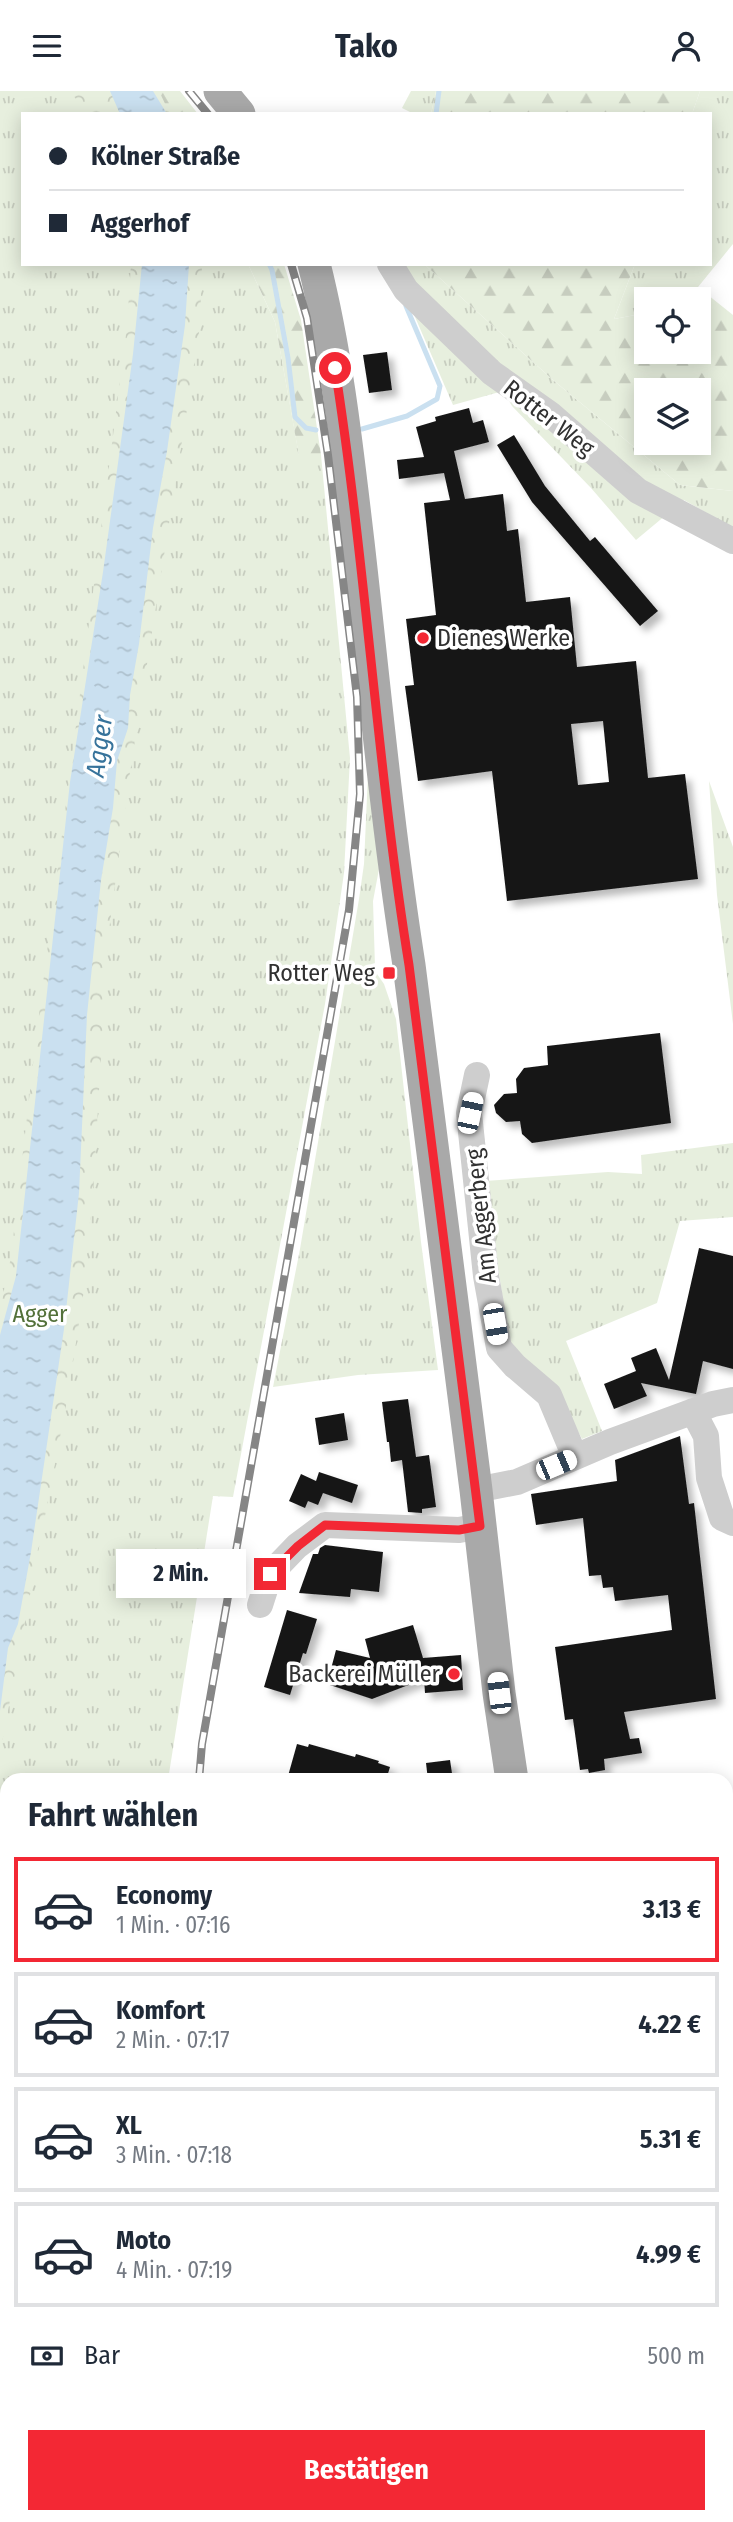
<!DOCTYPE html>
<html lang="de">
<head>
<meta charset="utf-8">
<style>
	:root { --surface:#fff; --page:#f6f6f7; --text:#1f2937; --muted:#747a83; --line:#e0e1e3; --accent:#f32834 }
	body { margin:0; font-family:"Fira Sans Condensed",sans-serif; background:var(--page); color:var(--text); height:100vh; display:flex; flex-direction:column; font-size:26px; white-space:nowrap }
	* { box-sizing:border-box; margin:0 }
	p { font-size:23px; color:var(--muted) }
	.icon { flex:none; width:38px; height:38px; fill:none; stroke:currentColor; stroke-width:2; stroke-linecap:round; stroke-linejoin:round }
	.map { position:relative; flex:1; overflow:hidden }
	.details { position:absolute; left:0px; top:1682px; width:733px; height:751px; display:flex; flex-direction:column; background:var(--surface); border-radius:21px 21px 0 0; box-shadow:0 4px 18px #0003 }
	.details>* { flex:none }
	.guide { position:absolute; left:21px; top:21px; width:691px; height:154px; border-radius:0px; box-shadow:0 4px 18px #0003; display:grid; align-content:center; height:154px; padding:0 28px; background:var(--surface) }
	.controls { position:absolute; left:634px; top:196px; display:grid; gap:14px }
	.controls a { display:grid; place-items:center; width:77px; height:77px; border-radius:0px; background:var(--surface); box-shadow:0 4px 18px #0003; font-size:35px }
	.end { position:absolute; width:32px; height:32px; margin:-16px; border:9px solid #f32834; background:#fff; box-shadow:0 0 0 4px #fff }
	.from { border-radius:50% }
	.bubble { position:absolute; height:49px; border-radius:0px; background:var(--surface); box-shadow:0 4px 18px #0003; font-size:23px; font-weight:700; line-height:49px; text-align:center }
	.car { position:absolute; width:21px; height:42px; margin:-21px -10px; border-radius:9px; box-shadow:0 0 5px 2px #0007; background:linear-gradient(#fff 24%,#345 0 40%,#fff 0 76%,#345 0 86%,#fff 0) }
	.guide b { display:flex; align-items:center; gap:24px; height:66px; font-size:26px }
	.guide b+b { border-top:2px solid var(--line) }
	.guide i { width:18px; height:18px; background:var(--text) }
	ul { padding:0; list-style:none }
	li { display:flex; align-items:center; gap:21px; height:105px; margin:0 14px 10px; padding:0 14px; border:4px solid var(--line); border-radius:0px }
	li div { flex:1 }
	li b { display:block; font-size:26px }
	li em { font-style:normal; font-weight:700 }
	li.active { border-color:var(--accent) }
	li>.icon { width:63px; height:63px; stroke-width:1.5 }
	h2 { padding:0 28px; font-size:32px; line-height:84px }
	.pay { display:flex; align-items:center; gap:18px; height:77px; padding:0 28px; font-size:26px }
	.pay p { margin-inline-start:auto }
	.button { display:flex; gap:14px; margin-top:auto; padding:14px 28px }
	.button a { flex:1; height:80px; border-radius:0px; background:var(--accent); color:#fff; font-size:28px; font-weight:700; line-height:80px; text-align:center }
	header { display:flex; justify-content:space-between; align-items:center; height:91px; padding:0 28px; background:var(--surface); font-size:32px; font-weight:700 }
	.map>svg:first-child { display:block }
	.grass { fill:url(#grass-tufts) }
	.forest { fill:url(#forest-firs); fill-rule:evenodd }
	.park { fill:url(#park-crowns) }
	.water { fill:url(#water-ripples) }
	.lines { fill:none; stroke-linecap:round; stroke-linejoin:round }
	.stream { stroke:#cae0f0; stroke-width:5 }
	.building { fill:#181818; fill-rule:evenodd; filter:url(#shadow) }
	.minor { stroke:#cecece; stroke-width:26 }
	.major { stroke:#a9a9a9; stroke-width:33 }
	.rail-casing { stroke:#868686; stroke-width:8 }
	.rail { stroke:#fff; stroke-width:5; stroke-dasharray:16; stroke-linecap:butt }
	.route { stroke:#f32834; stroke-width:9 }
	.poi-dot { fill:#f32834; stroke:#fff; stroke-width:2.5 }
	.labels { text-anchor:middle; stroke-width:7; stroke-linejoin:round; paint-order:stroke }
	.street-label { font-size:24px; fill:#313131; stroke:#fff }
	.poi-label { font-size:24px; fill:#313131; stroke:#fff; text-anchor:end }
	.park-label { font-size:24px; fill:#53713a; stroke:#fff }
	.water-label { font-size:26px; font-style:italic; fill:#37739b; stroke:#fff }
</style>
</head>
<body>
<header><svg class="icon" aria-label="menu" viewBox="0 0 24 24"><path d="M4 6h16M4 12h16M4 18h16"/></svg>Tako<svg class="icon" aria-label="person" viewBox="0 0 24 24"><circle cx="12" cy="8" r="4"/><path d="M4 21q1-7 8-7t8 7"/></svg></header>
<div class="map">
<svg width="733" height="2431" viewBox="0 0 733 2431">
	<defs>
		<pattern id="grass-tufts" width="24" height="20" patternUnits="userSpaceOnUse" patternTransform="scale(1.75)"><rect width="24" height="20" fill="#e7efde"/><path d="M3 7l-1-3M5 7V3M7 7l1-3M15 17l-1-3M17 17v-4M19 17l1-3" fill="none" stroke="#c7cdbf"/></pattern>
		<pattern id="forest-firs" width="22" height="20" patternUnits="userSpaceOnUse" patternTransform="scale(1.75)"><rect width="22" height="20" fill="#e7efde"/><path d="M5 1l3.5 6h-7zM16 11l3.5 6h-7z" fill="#c7cdbf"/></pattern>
		<pattern id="park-crowns" width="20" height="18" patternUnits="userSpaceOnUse" patternTransform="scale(1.75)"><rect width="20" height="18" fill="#e7efde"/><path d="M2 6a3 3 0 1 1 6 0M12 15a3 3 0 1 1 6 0" fill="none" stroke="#c7cdbf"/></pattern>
		<pattern id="water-ripples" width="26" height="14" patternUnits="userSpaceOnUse" patternTransform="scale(1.75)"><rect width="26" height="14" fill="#cae0f0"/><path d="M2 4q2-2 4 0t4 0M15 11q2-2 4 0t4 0" fill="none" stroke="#aec1ce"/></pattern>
		<filter id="shadow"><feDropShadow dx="6" dy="6" stdDeviation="3.5" flood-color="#0004"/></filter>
	</defs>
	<rect width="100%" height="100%" fill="#fff"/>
	<path class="grass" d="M 0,0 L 110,0 L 120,23 L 23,23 L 23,173 L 142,173 L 28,1082 L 0,1244 Z
		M 411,0 L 436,0 L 431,23 L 414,23 L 402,17 Z
		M 700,0 L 733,0 L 733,153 L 698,196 L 693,208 L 646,208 L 646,222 L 614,228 L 635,173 L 710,173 L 710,23 L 692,23 Z
		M 189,173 L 248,173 L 275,231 L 299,364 L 321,364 L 350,667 L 344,782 L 325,913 L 233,1406 L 213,1405 L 168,1689 L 7,1689 L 7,2426 L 198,2426 L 198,2431 L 0,2431 L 0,1620 L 85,1015 Z
		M 402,173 L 424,173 L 553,289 L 680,394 L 733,400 L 733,437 L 684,409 L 636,449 L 591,397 L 512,315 L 503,300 L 453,314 L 409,212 Z
		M 368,683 L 379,778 L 373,810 L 375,876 L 377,883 L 384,893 L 396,928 L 421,1151 L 438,1279 L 358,1284 L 273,1296 L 300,1158 L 359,808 L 364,773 Z
		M 709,690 L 733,756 L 733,933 L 717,804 Z
		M 733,1052 L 733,1126 L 680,1130 L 657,1212 L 566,1250 L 602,1340 L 582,1348 L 555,1296 L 510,1255 L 485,1090 L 608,1081 L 642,1083 L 641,1064 Z"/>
	<path class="forest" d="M 153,0 L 180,0 L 198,23 L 167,23 Z
		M 436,0 L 700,0 L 692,23 L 431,23 Z
		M 248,173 L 284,173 L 301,229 L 321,364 L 299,365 L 275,231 Z
		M 424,173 L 635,173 L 614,228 L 646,222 L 646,261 L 698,261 L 698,208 L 693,208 L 698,196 L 733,224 L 733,400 L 680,394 L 553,289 ZM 646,299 L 698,299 L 698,352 L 646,352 Z"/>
	<path class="park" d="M 70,0 L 159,0 L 170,23 L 87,23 Z
		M 131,173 L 202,173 L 200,235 L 129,688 L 108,847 L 94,1085 L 84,1199 L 68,1304 L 0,1662 L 0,1218 L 11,1166 L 36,947 L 127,235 Z"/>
	<path class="water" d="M 110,0 L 153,0 L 167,23 L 120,23 Z
		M 142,173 L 189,173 L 185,234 L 167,360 L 153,437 L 139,553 L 130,604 L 128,637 L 117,670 L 113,717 L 101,789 L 87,924 L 79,1102 L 64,1238 L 31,1461 L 18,1533 L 8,1557 L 0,1620 L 0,1244 L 16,1185 L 70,691 L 103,481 L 133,263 Z"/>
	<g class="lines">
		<path class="stream" d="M 436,23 L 439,0
			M 269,173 L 272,179 L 288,267 L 295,326 L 306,337 L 316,339
			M 362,338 L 407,325 L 437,308 L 440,295 L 406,215"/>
	</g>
	<path class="building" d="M 387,261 L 392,299 L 369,302 L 363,264 Z
		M 469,317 L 473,332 L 483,329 L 489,351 L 454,360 L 465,408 L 503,403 L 507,440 L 518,438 L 526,511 L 570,506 L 577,576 L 636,570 L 648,687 L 685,683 L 698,788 L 507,810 L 492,680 L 418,690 L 405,595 L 414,594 L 406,528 L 436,524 L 424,412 L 450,409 L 444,382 L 399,388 L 397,369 L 424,366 L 416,336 L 436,330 L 435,326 ZM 603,630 L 609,691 L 578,694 L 571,633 Z
		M 514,344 L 545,395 L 590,450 L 595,446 L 658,520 L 640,535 L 532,411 L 497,354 Z
		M 660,942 L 671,1032 L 532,1052 L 522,1043 L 520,1030 L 506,1031 L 496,1022 L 494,1014 L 504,1003 L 517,1002 L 516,988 L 524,977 L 548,974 L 547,955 Z
		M 699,1157 L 733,1165 L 733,1278 L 703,1270 L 696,1303 L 641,1292 L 647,1305 L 614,1318 L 604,1293 L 636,1280 L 631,1267 L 656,1257 L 669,1289 Z
		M 408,1308 L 416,1366 L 429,1364 L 436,1416 L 422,1418 L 422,1422 L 408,1421 L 402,1369 L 391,1371 L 389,1351 L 387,1351 L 382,1311 Z
		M 344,1322 L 348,1349 L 319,1354 L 315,1327 Z
		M 680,1345 L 689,1413 L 694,1412 L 716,1608 L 624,1621 L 630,1648 L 639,1647 L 642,1662 L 604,1668 L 605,1679 L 589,1682 L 588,1678 L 580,1679 L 573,1628 L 565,1629 L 555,1556 L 672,1539 L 668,1504 L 615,1510 L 613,1496 L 603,1497 L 601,1484 L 589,1485 L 583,1427 L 536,1434 L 531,1403 L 617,1390 L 615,1369 Z
		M 319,1381 L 358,1394 L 352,1412 L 323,1402 L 318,1414 L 308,1410 L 305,1417 L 289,1410 L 301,1383 L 316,1390 Z
		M 325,1454 L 383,1461 L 379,1501 L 351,1498 L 350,1506 L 299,1502 L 313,1463 L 318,1463 L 320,1457 Z
		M 287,1519 L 317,1528 L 306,1563 L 303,1562 L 290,1604 L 264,1596 Z
		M 413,1534 L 423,1567 L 461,1564 L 463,1599 L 425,1602 L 424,1588 L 372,1608 L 327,1593 L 336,1559 L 370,1567 L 365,1548 Z
		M 297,1653 L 308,1656 L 309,1653 L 355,1666 L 356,1663 L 379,1670 L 378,1672 L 390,1676 L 386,1689 L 300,1689 L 288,1685 Z
		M 450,1669 L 453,1689 L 428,1689 L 426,1672 Z"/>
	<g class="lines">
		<path class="minor" d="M 390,173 L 406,199 L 492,282 L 550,323 L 638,400 L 733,450
			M 477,984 L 469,1022 L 486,1185 L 499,1257 L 515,1275 L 549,1304 L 575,1366
			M 693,1320 L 706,1345 L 709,1387 L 722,1427 L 733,1432
			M 476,1399 L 517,1391 L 610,1351 L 713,1313 L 733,1309
			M 260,1514 L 270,1483 L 297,1455 L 325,1434 L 459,1439 L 480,1435
			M 726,2111 L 733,2120
			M 726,2277 L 733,2276"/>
		<path class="major" d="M 220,0 L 239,23
			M 314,173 C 337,264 347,358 358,451 C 374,592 387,734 409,874 L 476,1399 L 499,1602 L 512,1689
			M 607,2426 L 608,2431"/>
		<g class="rail-casing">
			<path id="rail" d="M 189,0 L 208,23
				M 199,1689 L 202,1653 L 349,819 L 360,703 L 357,606 L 328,364 L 307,227 L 291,173
				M 233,2426 L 234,2431"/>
		</g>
		<use href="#rail" class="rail"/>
	</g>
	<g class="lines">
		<path class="route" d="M 270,1483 L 298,1455 L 325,1434 L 459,1439 L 480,1435 L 409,874 C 377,676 366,475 335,277"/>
	</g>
	<g class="poi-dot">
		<circle cx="423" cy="547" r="7"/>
		<rect x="382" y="875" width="14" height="14" rx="3.5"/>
		<circle cx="454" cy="1583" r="7"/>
	</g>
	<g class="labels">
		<g class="street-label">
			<text transform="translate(549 327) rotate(38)" y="8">Rotter Weg</text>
			<text transform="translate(481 1125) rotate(-96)" y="8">Am Aggerberg</text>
		</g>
		<g class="poi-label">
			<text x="437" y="555" text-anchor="start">Dienes Werke</text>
			<text x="375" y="890">Rotter Weg</text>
			<text x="440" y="1591">Backerei Müller</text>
		</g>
		<g class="park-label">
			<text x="40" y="1231">Agger</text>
		</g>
		<g class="water-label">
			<text transform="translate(99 655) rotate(-82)" y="9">Agger</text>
		</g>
	</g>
</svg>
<div class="controls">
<a><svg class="icon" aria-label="locate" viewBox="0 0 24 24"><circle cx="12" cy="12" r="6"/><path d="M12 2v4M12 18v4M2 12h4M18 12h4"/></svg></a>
<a><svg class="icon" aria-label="layers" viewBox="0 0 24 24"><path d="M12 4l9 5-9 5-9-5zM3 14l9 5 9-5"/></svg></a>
</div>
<i class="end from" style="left:335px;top:277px"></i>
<i class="end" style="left:270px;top:1483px"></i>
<div class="bubble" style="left:116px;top:1458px;width:130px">2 Min.</div>
<i class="car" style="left:470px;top:1022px;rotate:12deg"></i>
<i class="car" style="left:495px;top:1233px;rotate:170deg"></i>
<i class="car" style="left:556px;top:1374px;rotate:67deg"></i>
<i class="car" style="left:499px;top:1602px;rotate:353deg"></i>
<div class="guide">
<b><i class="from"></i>Kölner Straße</b>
<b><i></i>Aggerhof</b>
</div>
<section class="details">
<h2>Fahrt wählen</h2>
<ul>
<li class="active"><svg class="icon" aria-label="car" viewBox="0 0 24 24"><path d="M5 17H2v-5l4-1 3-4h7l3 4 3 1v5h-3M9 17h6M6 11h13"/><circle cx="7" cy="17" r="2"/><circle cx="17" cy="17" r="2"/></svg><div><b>Economy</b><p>1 Min. · 07:16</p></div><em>3.13 €</em></li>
<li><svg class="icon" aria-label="car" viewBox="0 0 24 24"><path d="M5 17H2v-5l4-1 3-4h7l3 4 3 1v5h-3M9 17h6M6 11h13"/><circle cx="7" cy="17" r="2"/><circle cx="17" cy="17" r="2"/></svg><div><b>Komfort</b><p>2 Min. · 07:17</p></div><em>4.22 €</em></li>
<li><svg class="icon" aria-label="car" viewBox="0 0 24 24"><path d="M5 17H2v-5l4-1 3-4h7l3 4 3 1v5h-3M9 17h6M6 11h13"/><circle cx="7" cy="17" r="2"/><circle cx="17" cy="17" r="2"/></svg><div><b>XL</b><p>3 Min. · 07:18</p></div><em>5.31 €</em></li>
<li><svg class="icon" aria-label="car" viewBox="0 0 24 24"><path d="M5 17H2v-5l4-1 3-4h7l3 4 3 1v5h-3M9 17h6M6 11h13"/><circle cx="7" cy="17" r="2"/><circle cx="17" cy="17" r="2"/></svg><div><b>Moto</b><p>4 Min. · 07:19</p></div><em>4.99 €</em></li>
</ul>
<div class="pay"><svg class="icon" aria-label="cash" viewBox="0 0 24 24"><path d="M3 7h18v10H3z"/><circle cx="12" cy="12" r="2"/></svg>Bar<p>500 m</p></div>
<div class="button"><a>Bestätigen</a></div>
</section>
</div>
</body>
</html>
